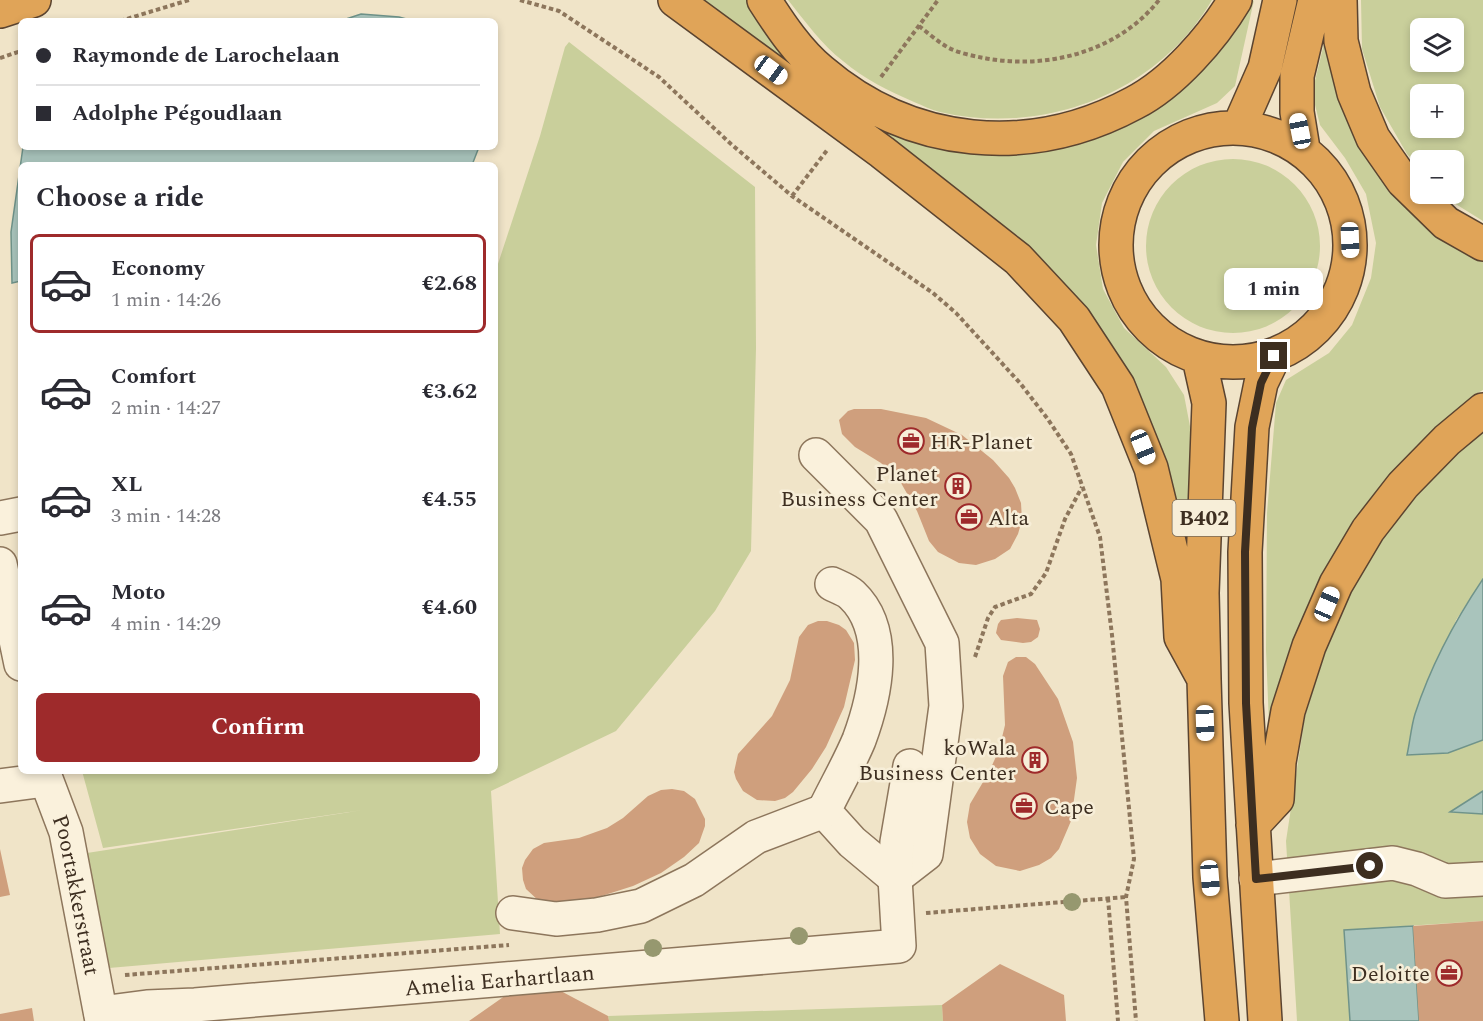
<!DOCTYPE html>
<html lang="en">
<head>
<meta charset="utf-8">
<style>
	:root { --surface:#fff; --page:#f7f7f7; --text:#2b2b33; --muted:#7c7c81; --line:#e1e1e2; --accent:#9e2a2b }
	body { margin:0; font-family:Spectral,serif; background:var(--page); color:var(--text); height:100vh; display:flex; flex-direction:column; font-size:22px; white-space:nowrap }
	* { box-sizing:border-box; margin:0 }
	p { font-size:20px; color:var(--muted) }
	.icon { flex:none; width:33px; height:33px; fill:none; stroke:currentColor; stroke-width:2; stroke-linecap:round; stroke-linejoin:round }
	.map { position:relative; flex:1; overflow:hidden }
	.drawer { position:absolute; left:18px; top:162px; width:480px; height:612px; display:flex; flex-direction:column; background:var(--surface); border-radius:9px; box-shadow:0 3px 9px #0003 }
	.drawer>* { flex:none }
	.banner { position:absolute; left:18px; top:18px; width:480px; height:132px; border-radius:9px; box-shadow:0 3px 9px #0003; display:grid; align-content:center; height:132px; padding:0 18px; background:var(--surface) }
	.tools { position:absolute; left:1410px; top:18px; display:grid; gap:12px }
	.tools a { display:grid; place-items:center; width:54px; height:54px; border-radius:9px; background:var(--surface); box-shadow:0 3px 9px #0003; font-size:30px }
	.end { position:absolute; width:27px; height:27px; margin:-14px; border:8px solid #3d2e20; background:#fff; box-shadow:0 0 0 3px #fff }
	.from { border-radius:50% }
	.bubble { position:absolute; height:42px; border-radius:9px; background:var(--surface); box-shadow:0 3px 9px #0003; font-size:20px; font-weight:700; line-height:42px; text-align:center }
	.car { position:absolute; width:18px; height:36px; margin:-18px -9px; border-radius:8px; box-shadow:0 0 4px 2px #0007; background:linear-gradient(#fff 24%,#345 0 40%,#fff 0 76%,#345 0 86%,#fff 0) }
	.banner b { display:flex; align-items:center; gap:21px; height:57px; font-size:22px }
	.banner b+b { border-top:2px solid var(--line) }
	.banner i { width:15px; height:15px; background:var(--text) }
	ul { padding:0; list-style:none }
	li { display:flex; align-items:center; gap:18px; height:99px; margin:0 12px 9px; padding:0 6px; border:3px solid transparent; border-radius:9px }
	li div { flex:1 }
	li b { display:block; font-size:22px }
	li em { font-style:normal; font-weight:700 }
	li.on { border-color:var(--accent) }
	li>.icon { width:54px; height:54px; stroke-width:1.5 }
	h2 { padding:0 18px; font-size:27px; line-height:72px }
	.action { display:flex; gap:12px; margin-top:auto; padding:12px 18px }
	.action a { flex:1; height:69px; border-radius:9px; background:var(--accent); color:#fff; font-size:24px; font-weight:700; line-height:69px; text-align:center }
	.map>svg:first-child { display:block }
	.green { fill:#c9cf9b; fill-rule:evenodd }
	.water { fill:#a9c4bc; stroke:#6f938a; stroke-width:1.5 }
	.building { fill:#cf9f7d }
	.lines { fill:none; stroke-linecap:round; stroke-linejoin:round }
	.minor-casing { stroke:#8d765c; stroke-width:36 }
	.highway-casing { stroke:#5b4430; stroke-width:36 }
	.path { stroke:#8d765c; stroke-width:4; stroke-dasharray:4.5 3; stroke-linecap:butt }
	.minor { stroke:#faf1dc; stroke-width:33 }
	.highway { stroke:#e0a458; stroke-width:33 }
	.tree { fill:#96986f }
	.route { stroke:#3d2e20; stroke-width:8 }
	.labels { text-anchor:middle; stroke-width:5; stroke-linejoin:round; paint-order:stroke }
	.shield { fill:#f7eed8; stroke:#756857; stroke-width:1.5 }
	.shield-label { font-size:21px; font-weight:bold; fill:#3d2e20 }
	.poi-label { font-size:22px; fill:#3d2e20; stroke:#f7eed8; text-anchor:start }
	.street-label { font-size:22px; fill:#3d2e20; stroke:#f7eed8 }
</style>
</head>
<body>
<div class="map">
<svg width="1483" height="1021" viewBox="0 0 1483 1021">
	<rect width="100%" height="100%" fill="#f0e4c8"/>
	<path class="green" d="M 692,0 L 750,0 L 841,103 Z
		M 788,0 L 1212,0 C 1157,93 1045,136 940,112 C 931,110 922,105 914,102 C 889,91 864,79 843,61 C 822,45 805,21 788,0 Z
		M 1254,0 L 1235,86 L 1217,103 L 1154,131 L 1123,162 L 1102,203 L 1096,245 L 1103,289 L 1124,328 L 1166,367 L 1184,395 L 1193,442 L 1187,563 L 1078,304 L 1018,236 L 880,133 L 881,126 L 960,147 L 1172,95 L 1214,57 Z
		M 1361,0 L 1483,0 L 1483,221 L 1454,203 L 1445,194 L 1454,194 L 1454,160 L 1420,160 L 1420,168 L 1407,154 L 1380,107 L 1362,49 ZM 1420,28 L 1454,28 L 1454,62 L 1420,62 ZM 1420,94 L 1454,94 L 1454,128 L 1420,128 Z
		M 1328,27 L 1335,84 L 1453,244 L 1483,262 L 1483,390 L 1474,395 L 1407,459 L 1270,750 L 1266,650 L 1267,513 L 1276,403 L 1286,380 L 1329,353 L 1352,325 L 1371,278 L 1376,243 L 1366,194 L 1345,158 L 1320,125 L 1312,93 Z
		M 569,42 L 755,187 L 756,348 L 751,551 L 715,611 L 616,731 L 491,791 L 500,934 L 109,968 L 87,853 L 363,810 L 103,848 L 82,771 L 495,771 L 495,273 L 540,136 L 565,47 Z
		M1146 246a87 87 0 1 1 174 0a87 87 0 1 1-174 0Z
		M 1483,431 L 1483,579 L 1456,620 L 1407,755 L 1448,753 L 1483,740 L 1483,791 L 1450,812 L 1483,814 L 1483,921 L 1344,930 L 1350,1021 L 1297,1021 L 1286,841 L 1305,716 L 1325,652 L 1351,591 L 1382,540 L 1416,497 L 1458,452 Z
		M 942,1005 L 943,1021 L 609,1021 L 608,1016 Z"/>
	<path class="water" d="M 361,14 L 399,17 L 414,21 L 340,21 Z
		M 23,147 L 479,147 L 472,165 L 21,165 L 21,281 L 12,283 L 11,232 Z
		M 1483,579 L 1483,740 L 1448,753 L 1407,755 C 1410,742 1411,727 1415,714 C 1431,665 1454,622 1483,579 Z
		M 1483,791 L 1483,814 L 1450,812 Z
		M 1413,926 L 1419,1021 L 1350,1021 L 1344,930 Z"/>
	<path class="building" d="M 854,409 L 881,409 L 926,418 L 962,435 L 993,460 L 1009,478 L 1015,488 L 1021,503 L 1022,520 L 1018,534 L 1010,549 L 995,559 L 976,565 L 959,563 L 938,552 L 929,541 L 917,511 L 901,483 L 881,463 L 855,447 L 842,434 L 839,420 L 848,411 Z
		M 1017,618 L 1037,620 L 1040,629 L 1038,637 L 1031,642 L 1023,643 L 1001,640 L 996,633 L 998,624 L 1001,620 Z
		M 818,621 L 827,621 L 839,625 L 846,630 L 854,643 L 855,660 L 844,707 L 826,747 L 812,769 L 793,792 L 785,798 L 775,801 L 757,800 L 743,791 L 736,779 L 734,772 L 738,754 L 772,716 L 790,680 L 799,637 L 808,625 Z
		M 1016,657 L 1026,657 L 1035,664 L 1058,699 L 1073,742 L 1077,778 L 1071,821 L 1059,849 L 1051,858 L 1039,865 L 1020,871 L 996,866 L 980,854 L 970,838 L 967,822 L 970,804 L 989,772 L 999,750 L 1005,725 L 1003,676 L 1008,662 Z
		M 672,789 L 684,791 L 695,799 L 705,819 L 705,826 L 699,843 L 684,857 L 661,873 L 633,886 L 589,900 L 567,904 L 540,902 L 526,889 L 523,880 L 522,868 L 525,860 L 533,849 L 544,843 L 579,838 L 607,828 L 623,818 L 648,796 L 661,790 Z
		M 0,849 L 10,895 L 0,897 Z
		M 1483,921 L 1483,1021 L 1419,1021 L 1413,926 Z
		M 1000,964 L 1064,995 L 1066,1021 L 943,1021 L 942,1005 Z
		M 557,989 L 608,1016 L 609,1021 L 469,1021 L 509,993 Z
		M 32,1008 L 34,1021 L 0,1021 L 0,1014 Z"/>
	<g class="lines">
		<g class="minor-casing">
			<g id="minor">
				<path d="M 816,455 L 881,520 L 942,643 L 946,706 L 926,854 L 895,878 L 852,842 L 824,811 C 835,788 849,764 859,740 C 875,697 890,631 852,595 C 847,590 838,587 832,584"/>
				<path d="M 0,518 L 21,514"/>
				<path d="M 0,564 L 21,664"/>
				<path id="s1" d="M 43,771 L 66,832 L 102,1021"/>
				<path d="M 0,786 L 45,780"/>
				<path d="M 1256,879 L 1393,863 L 1417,869 L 1445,881 L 1483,879"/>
				<path d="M 513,913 L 556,919 L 597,915 L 641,906 L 694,880 L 756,837 L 824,811"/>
				<path id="s2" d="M 101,1013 L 147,1007 L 195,1005 L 899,946 L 895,878 L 897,842 L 910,766"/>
			</g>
		</g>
		<g class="highway-casing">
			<path id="highway" d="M 675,0 L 882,152 L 1018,259 L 1074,319 L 1118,386 L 1151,468 L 1178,579 L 1181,637 L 1204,679
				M 764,0 C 780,25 798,52 821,71 C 911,148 1030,159 1134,103 C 1173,83 1213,37 1235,0
				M 1340,0 L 1341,41 L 1354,93 L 1373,138 L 1403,181 L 1446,223 L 1483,244
				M 0,11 L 34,0
				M 1239,127 L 1265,68 L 1280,0
				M1116 245a117 117 0 1 1 234 0a117 117 0 1 1-234 0Z
				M 1303,149 L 1297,112 L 1297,76 L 1315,0
				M 1199,358 L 1209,403 L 1202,593 L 1204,679 L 1210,877 L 1222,1021
				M 1253,825 L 1277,799 L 1279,762 L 1288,711 L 1309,646 L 1336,584 L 1368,530 L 1403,485 L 1447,440 L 1483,410
				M 1265,1021 L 1246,703 L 1245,552 L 1252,427 L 1261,383 L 1274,356"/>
		</g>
		<path class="path" d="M 520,0 L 559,11 L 659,77 L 731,144 L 792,196 L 933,293 L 956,313 L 1020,383 L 1047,418 L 1071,454 L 1100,537 L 1112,635 L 1134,859 L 1126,897 L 1136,1021
			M 120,21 L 189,0
			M 919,26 C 928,33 938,42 949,48 C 959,53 973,56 984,58 C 1047,70 1118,52 1159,0
			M 0,58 L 21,51
			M 881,77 L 938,0
			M 792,196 L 828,149
			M 975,657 L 988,618 L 995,607 L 1031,594 L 1046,573 L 1065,519 L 1082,487
			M 1108,898 L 1118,1021
			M 926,913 L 1126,897
			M 125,975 L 509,945"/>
		<use href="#minor" class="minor"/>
		<use href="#highway" class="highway"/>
	</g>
	<g class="tree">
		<circle cx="1072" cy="902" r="9"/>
		<circle cx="799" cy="936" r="9"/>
		<circle cx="653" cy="948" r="9"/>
	</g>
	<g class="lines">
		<path class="route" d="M 1274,356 L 1261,383 L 1252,428 L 1245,552 L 1246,703 L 1256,879 L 1370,866"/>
	</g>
	<defs>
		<g id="office-ring" transform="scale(1.35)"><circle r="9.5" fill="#f7eed8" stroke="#9e2a2b" stroke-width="1.5"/><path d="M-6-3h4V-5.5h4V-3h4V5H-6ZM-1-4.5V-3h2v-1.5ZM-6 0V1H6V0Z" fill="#9e2a2b"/></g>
		<g id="building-ring" transform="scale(1.35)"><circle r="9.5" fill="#f7eed8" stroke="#9e2a2b" stroke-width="1.5"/><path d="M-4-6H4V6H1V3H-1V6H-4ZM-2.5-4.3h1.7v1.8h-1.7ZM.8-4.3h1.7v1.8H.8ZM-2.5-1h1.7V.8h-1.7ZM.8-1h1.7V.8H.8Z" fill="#9e2a2b"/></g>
	</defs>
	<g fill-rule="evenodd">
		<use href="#office-ring" x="911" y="441"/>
		<use href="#building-ring" x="958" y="486"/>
		<use href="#office-ring" x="969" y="517"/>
		<use href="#building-ring" x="1035" y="760"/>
		<use href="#office-ring" x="1024" y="806"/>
		<use href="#office-ring" x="1449" y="973"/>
	</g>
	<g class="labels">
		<rect class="shield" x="1172.5" y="500" width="63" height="36" rx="4.5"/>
		<g class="shield-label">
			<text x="1204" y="525">B402</text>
		</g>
		<g class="poi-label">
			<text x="930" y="449">HR-Planet</text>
			<text x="938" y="481" text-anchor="end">Planet<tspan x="938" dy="25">Business Center</tspan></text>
			<text x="988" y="525">Alta</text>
			<text x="1016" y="755" text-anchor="end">koWala<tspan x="1016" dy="25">Business Center</tspan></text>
			<text x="1044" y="814">Cape</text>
			<text x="1430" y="981" text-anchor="end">Deloitte</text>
		</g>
		<g class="street-label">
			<text dy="8" stroke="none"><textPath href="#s1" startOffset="129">Poortakkerstraat</textPath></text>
			<text dy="8" stroke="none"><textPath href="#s2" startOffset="400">Amelia Earhartlaan</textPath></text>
		</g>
	</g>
</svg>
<div class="tools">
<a><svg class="icon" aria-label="layers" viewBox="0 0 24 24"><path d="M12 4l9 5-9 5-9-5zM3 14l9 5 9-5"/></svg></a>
<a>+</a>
<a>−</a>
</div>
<i class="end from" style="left:1370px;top:866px"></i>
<i class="end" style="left:1274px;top:356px"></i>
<div class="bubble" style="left:1224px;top:268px;width:99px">1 min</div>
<i class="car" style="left:771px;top:70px;rotate:126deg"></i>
<i class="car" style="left:1300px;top:131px;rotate:349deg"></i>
<i class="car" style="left:1350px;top:240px;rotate:178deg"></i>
<i class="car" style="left:1143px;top:447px;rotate:158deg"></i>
<i class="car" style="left:1327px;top:604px;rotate:23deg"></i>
<i class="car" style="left:1205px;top:723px;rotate:178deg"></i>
<i class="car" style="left:1210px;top:878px;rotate:175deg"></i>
<div class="banner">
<b><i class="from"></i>Raymonde de Larochelaan</b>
<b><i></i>Adolphe Pégoudlaan</b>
</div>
<section class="drawer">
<h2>Choose a ride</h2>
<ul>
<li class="on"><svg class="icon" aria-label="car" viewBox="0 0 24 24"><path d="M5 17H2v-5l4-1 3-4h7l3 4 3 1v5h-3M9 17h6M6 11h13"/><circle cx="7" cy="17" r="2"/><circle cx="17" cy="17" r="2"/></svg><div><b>Economy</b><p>1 min · 14:26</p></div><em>€2.68</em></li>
<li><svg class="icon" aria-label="car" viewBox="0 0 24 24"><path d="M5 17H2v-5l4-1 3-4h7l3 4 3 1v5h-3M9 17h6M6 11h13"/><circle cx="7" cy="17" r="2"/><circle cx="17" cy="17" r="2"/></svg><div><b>Comfort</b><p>2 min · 14:27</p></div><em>€3.62</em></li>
<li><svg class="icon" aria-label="car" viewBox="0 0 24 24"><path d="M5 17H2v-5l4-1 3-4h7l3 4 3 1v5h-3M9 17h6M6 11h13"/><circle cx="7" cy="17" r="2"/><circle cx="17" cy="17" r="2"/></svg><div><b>XL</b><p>3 min · 14:28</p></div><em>€4.55</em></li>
<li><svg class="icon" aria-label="car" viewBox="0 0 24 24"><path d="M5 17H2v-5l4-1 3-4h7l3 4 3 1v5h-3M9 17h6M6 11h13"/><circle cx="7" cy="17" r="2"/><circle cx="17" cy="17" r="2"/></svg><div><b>Moto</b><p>4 min · 14:29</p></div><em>€4.60</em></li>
</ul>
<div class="action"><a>Confirm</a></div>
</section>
</div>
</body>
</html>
